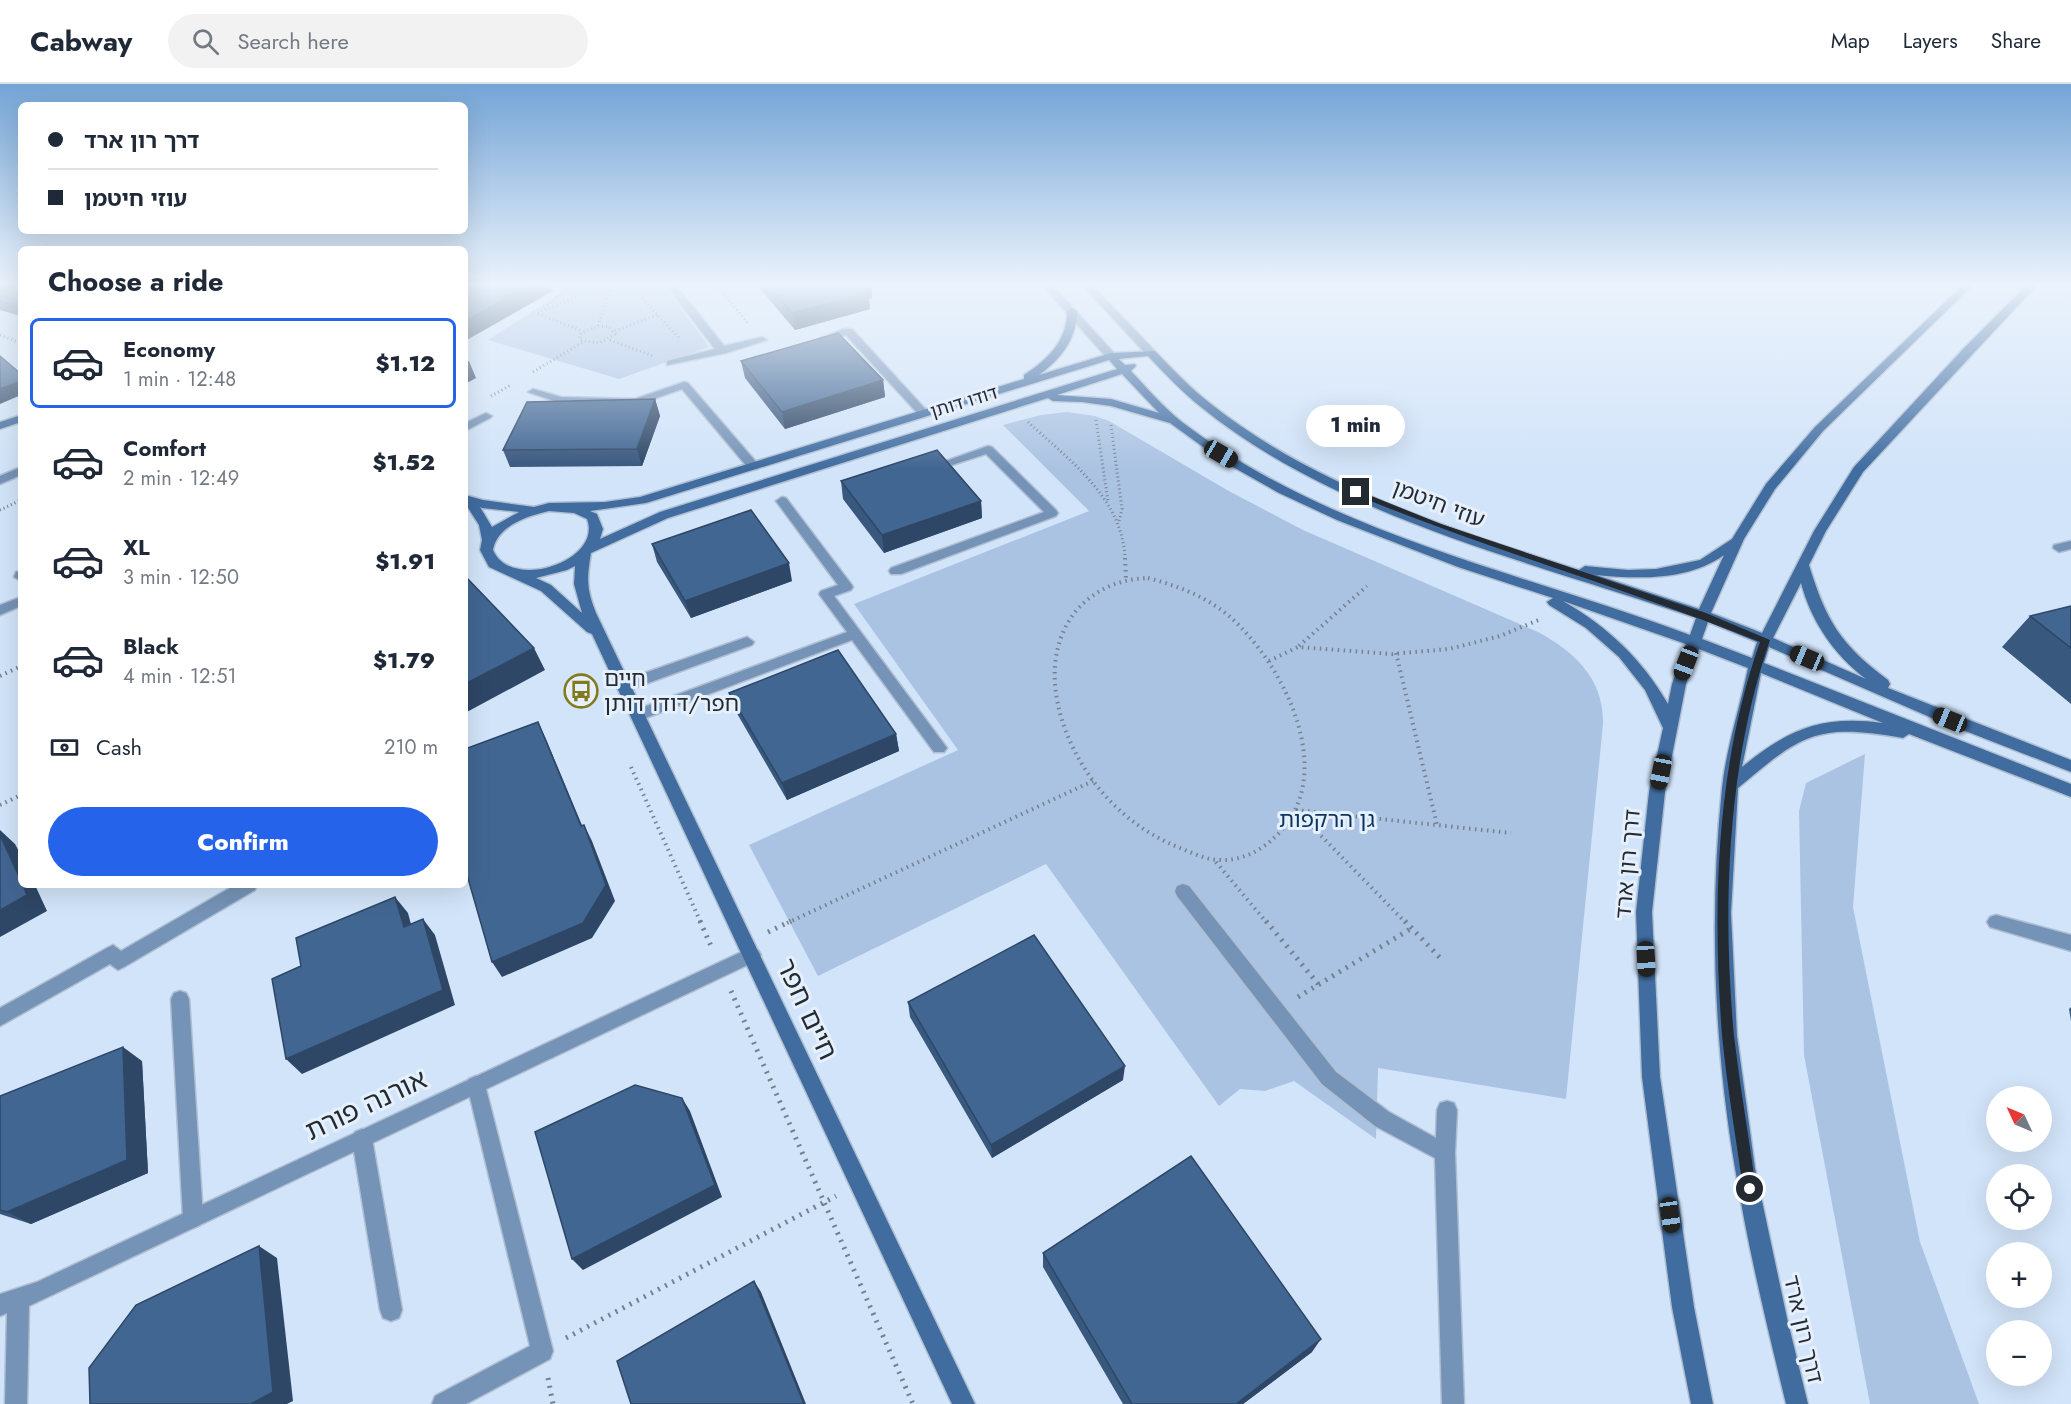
<!DOCTYPE html>
<html lang="en">
<head>
<meta charset="utf-8">
<style>
	:root { --surface:#fff; --page:#f2f2f3; --text:#1f2937; --muted:#747a83; --line:#e0e1e3; --accent:#2563eb }
	body { margin:0; font-family:Jost,"Noto Sans Hebrew",sans-serif; background:var(--page); color:var(--text); height:100vh; display:flex; flex-direction:column; font-size:22px; white-space:nowrap }
	* { box-sizing:border-box; margin:0 }
	p { font-size:20px; color:var(--muted) }
	.icon { flex:none; width:33px; height:33px; fill:none; stroke:currentColor; stroke-width:2; stroke-linecap:round; stroke-linejoin:round }
	.map { position:relative; flex:1; overflow:hidden }
	.side { position:absolute; left:18px; top:162px; width:450px; height:642px; display:flex; flex-direction:column; background:var(--surface); border-radius:9px; box-shadow:0 6px 24px #0002 }
	.side>* { flex:none }
	.top-card { position:absolute; left:18px; top:18px; width:450px; height:132px; border-radius:9px; box-shadow:0 6px 24px #0002; display:grid; align-content:center; height:132px; padding:0 30px; background:var(--surface) }
	.needle { width:39px; rotate:314deg }
	.tools { position:absolute; left:1986px; top:1002px; display:grid; gap:12px }
	.tools a { display:grid; place-items:center; width:66px; height:66px; border-radius:50%; background:var(--surface); box-shadow:0 6px 24px #0002; font-size:30px }
	.end { position:absolute; width:27px; height:27px; margin:-14px; border:8px solid #242a32; background:#fff; box-shadow:0 0 0 3px #fff }
	.from { border-radius:50% }
	.bubble { position:absolute; height:42px; border-radius:21px; background:var(--surface); box-shadow:0 6px 24px #0002; font-size:20px; font-weight:800; line-height:42px; text-align:center }
	.car { position:absolute; width:18px; height:36px; margin:-18px -9px; border-radius:8px; box-shadow:0 0 4px 2px #0007; background:linear-gradient(#222 24%,#8ab4d8 0 40%,#222 0 76%,#8ab4d8 0 86%,#222 0) }
	.top-card b { display:flex; align-items:center; gap:21px; height:57px; font-size:22px }
	.top-card b+b { border-top:2px solid var(--line) }
	.top-card i { width:15px; height:15px; background:var(--text) }
	ul { padding:0; list-style:none }
	li { display:flex; align-items:center; gap:18px; height:90px; margin:0 12px 9px; padding:0 18px; border:3px solid transparent; border-radius:9px }
	li div { flex:1 }
	li b { display:block; font-size:22px }
	li em { font-style:normal; font-weight:800 }
	li.current { border-color:var(--accent) }
	li>.icon { width:54px; height:54px; stroke-width:1.5 }
	h2 { padding:0 30px; font-size:27px; line-height:72px }
	.pay { display:flex; align-items:center; gap:15px; height:66px; padding:0 30px; font-size:22px }
	.pay p { margin-inline-start:auto }
	.action { display:flex; gap:12px; margin-top:auto; padding:12px 30px }
	.action a { flex:1; height:69px; border-radius:36px; background:var(--accent); color:#fff; font-size:24px; font-weight:800; line-height:69px; text-align:center }
	header { display:flex; align-items:center; gap:36px; box-sizing:border-box; height:84px; padding:0 30px; background:var(--surface); border-bottom:2px solid var(--line) }
	header strong { font-size:28px }
	nav { display:flex; gap:33px; margin-inline-start:auto; font-size:21px }
	.search { width:420px; height:54px; background:var(--page); display:flex; align-items:center; gap:15px; box-sizing:border-box; padding:0 21px; border-radius:33px; color:var(--muted); font-size:22px }
	.map>svg:first-child { display:block }
	.green { fill:#abc3e2 }
	.lines { fill:none; stroke-linecap:round; stroke-linejoin:round }
	.lane-casing { stroke:#afbfd1; stroke-width:3 }
	.street-casing { stroke:#afbfd1; stroke-width:3 }
	.secondary-casing { stroke:#afbfd1; stroke-width:3 }
	.path-far2 { stroke:#76818f; stroke-width:3; stroke-dasharray:1 3; stroke-linecap:butt }
	.path-far1 { stroke:#76818f; stroke-width:4; stroke-dasharray:1.5 4.5; stroke-linecap:butt }
	.path { stroke:#76818f; stroke-width:5; stroke-dasharray:2 6; stroke-linecap:butt }
	.lane { fill:#7593b7; fill-rule:evenodd }
	.street { fill:#7593b7; fill-rule:evenodd }
	.secondary { fill:#406ca0; fill-rule:evenodd }
	.wall { fill:#39587e }
	.shaded-wall { fill:#2e4766 }
	.building { fill:#426692; stroke:#2e4766; stroke-width:1.5 }
	.route { fill:#242a32 }
	.labels { text-anchor:middle; stroke-width:6; stroke-linejoin:round; paint-order:stroke }
	.far-street-label { font-size:18px; fill:#242a32; stroke:#e6f0fd }
	.street-label { font-size:22px; fill:#242a32; stroke:#e6f0fd }
	.poi-label { font-size:22px; fill:#242a32; stroke:#e6f0fd; text-anchor:start }
	.park-label { font-size:22px; fill:#0a335f; stroke:#e6f0fd }
	.near-street-label { font-size:27px; fill:#242a32; stroke:#e6f0fd }
</style>
</head>
<body>
<header>
<strong>Cabway</strong>
<div class="search"><svg class="icon" aria-label="search" viewBox="0 0 24 24"><circle cx="10" cy="10" r="6"/><path d="M15 15l6 6"/></svg>Search here</div>
<nav><a>Map</a><a>Layers</a><a>Share</a></nav>
</header>
<div class="map">
<svg width="2071" height="1320" viewBox="0 0 2071 1320">
	<rect width="100%" height="100%" fill="#d2e4f9"/>
	<path class="green" d="M 573,201 L 664,201 L 709,263 L 619,295 L 488,256 Z
		M 1067,328 L 1095,332 L 1109,337 L 1227,406 L 1303,446 L 1538,548 C 1575,568 1604,595 1603,640 L 1566,1015 L 1378,984 L 1376,1055 L 1294,997 L 1265,1007 L 1240,1005 L 1219,1022 L 1046,780 L 818,892 L 749,761 L 958,666 L 854,520 L 1089,427 L 1003,341 L 1041,331 Z
		M 1865,670 L 1853,823 L 1920,1158 L 1979,1320 L 1870,1320 L 1804,971 L 1799,727 L 1806,699 Z"/>
	<g class="lines">
		<g class="lane-casing">
			<path id="lane" d="M 666,201 L 676,201 L 724,262 L 762,253 L 767,256 L 726,269 L 667,281 L 667,277 L 715,265 Z
				M 844,245 L 852,245 L 928,328 L 928,332 L 920,332 L 846,251 L 824,258 L 819,255 Z
				M 684,298 L 688,299 L 757,379 L 757,385 L 749,385 L 682,305 L 636,321 L 560,319 L 528,308 L 533,305 L 561,313 L 635,315 Z
				M 486,329 L 492,332 L 490,334 L 465,347 L 465,339 Z
				M 988,362 L 992,363 L 1056,426 L 1058,429 L 1056,432 L 901,490 L 891,490 L 889,487 L 891,484 L 1044,428 L 986,370 L 952,381 L 946,377 Z
				M 21,383 L 21,391 L 0,400 L 0,392 Z
				M 782,413 L 786,414 L 851,500 L 853,503 L 851,506 L 834,512 L 944,660 L 947,664 L 944,668 L 934,668 L 852,556 L 643,635 L 633,635 L 631,631 L 633,627 L 847,548 L 819,510 L 821,507 L 838,501 L 776,417 Z
				M 2071,457 L 2071,465 L 2059,468 L 2053,464 L 2054,461 Z
				M 21,487 L 21,497 L 14,493 L 16,488 Z
				M 21,513 L 21,522 L 0,531 L 0,521 Z
				M 747,553 L 754,558 L 752,561 L 629,606 L 619,606 L 617,602 L 619,598 Z
				M 1183,800 L 1189,802 L 1336,988 L 1389,1028 L 1436,1054 L 1437,1026 L 1440,1019 L 1447,1017 L 1454,1019 L 1457,1026 L 1455,1069 L 1464,1320 L 1442,1320 L 1435,1074 L 1375,1042 L 1322,1000 L 1177,812 L 1175,807 L 1177,802 Z
				M 235,801 L 257,801 L 255,806 L 124,883 L 118,886 L 110,880 L 0,942 L 0,924 L 107,864 L 113,861 L 121,867 Z
				M 1996,831 L 2071,851 L 2071,867 L 1990,843 L 1987,838 L 1990,833 Z
				M 180,907 L 186,909 L 189,915 L 203,1134 L 200,1141 L 193,1144 L 186,1141 L 183,1134 L 171,915 L 174,909 Z
				M 476,992 L 483,995 L 485,1001 L 553,1267 L 550,1275 L 466,1320 L 432,1320 L 435,1312 L 530,1262 L 467,1001 L 469,995 Z
				M 362,1045 L 369,1048 L 372,1055 L 402,1226 L 399,1234 L 391,1237 L 383,1234 L 380,1226 L 352,1055 L 355,1048 Z"/>
		</g>
		<g class="street-casing">
			<path id="street" d="M 1042,201 L 1052,201 L 1115,270 L 1115,274 L 1107,274 Z
				M 1082,201 L 1092,201 L 1155,267 L 1155,271 L 1147,271 Z
				M 752,863 L 758,866 L 761,871 L 758,876 L 29,1222 L 27,1320 L 5,1320 L 7,1229 L 0,1232 L 0,1210 L 37,1198 Z"/>
		</g>
		<g class="secondary-casing">
			<path id="secondary" d="M 1963,201 L 1973,201 L 1823,347 L 1775,405 L 1744,455 L 1711,529 L 1762,549 L 1814,447 L 1854,383 L 1964,264 L 2027,201 L 2037,201 L 1863,388 L 1826,447 L 1809,481 C 1826,537 1841,561 1888,596 L 1890,600 L 1888,604 L 2071,676 L 2071,688 L 1932,634 L 1769,563 L 1764,579 L 2071,700 L 2071,713 L 1909,650 L 1903,654 C 1817,639 1802,650 1738,704 L 1731,829 L 1737,952 L 1755,1084 L 1787,1234 L 1808,1320 L 1786,1320 C 1767,1242 1748,1164 1735,1084 C 1714,960 1709,830 1722,704 C 1726,665 1740,623 1748,584 L 1699,565 L 1686,600 L 1665,708 L 1652,828 L 1660,993 L 1694,1223 L 1713,1320 L 1691,1320 L 1672,1223 L 1642,993 L 1636,828 L 1649,708 L 1663,644 L 1645,606 L 1619,573 L 1586,544 L 1549,521 L 1547,518 L 1553,514 L 1458,483 L 1337,436 L 1279,409 L 1224,378 L 1170,339 L 1111,322 L 1082,318 L 1053,317 L 1048,314 L 668,434 L 591,469 C 587,494 586,504 596,529 L 975,1320 L 952,1320 L 592,550 L 587,548 L 541,507 L 489,483 L 480,466 L 482,456 L 479,441 L 465,419 L 465,411 L 483,416 L 534,423 L 549,419 L 605,418 L 640,413 L 1024,295 L 1024,291 C 1048,275 1067,257 1067,227 L 1072,224 L 1077,227 C 1077,255 1061,275 1039,291 L 1111,269 L 1155,267 C 1173,285 1190,304 1211,320 C 1317,404 1451,445 1579,486 L 1585,482 L 1628,486 L 1656,485 L 1700,476 L 1732,455 L 1766,400 L 1815,343 ZM 1148,272 C 1165,290 1182,308 1201,323 C 1336,433 1533,478 1696,534 L 1690,551 C 1519,487 1330,451 1182,338 C 1163,323 1147,304 1131,287 L 1136,282 L 1135,280 L 1125,281 L 1119,275 ZM 1109,276 L 1117,285 L 660,428 L 600,455 L 603,445 L 597,430 L 590,427 L 646,419 ZM 1122,290 L 1159,329 L 1111,315 L 1057,311 ZM 480,423 L 482,424 L 519,428 L 492,443 ZM 549,427 L 574,429 L 587,435 C 603,477 511,508 493,466 C 497,442 527,432 549,427 ZM 1724,471 L 1699,525 L 1596,491 C 1638,495 1688,497 1724,471 ZM 575,482 L 574,500 L 582,529 L 551,501 L 536,494 L 567,486 ZM 1801,499 C 1811,537 1834,571 1866,595 L 1773,554 ZM 1563,517 L 1686,560 L 1672,600 L 1668,620 C 1642,575 1608,543 1563,517 ZM 1708,538 L 1757,558 L 1752,574 L 1702,555 ZM 1761,589 L 1883,639 C 1821,631 1789,645 1742,683 Z
				M 21,331 L 21,338 L 0,345 L 0,338 Z"/>
		</g>
		<path class="path-far2" d="M 618,201 L 641,213 L 678,253 L 678,256
			M 716,201 L 748,239
			M 541,227 L 569,203 L 567,201
			M 538,229 L 606,201
			M 538,230 L 583,247
			M 598,242 L 609,243 L 615,250 L 599,259 L 580,256 L 580,250 Z
			M 598,242 L 612,201
			M 615,247 L 657,231
			M 0,251 L 21,259
			M 610,256 L 653,272
			M 533,288 L 583,258
			M 491,312 L 511,301
			M 1096,336 L 1108,417
			M 1028,338 C 1068,375 1124,415 1125,476
			M 1111,341 L 1122,425 L 1119,437
			M 0,426 L 21,416"/>
		<path class="path-far1" d="M 1125,474 L 1126,495
			M 1148,494 C 1178,502 1205,512 1229,532 C 1284,580 1340,691 1276,752 C 1261,767 1241,777 1219,776 C 1206,776 1193,769 1180,764 C 1155,754 1132,739 1113,720 C 1066,674 1030,584 1076,527 C 1095,505 1120,495 1148,494 Z
			M 1299,562 L 1367,502
			M 1396,569 L 1437,741
			M 1269,577 L 1298,563 L 1392,570 L 1449,565 L 1500,552 L 1541,535
			M 0,592 L 21,582
			M 631,683 L 701,839
			M 0,721 L 21,711
			M 1296,726 L 1511,749
			M 1296,726 L 1406,839
			M 1216,778 L 1267,839
			M 787,839 L 1093,697"/>
		<path class="path" d="M 700,837 L 711,862
			M 1266,837 L 1319,901
			M 1405,837 L 1443,877
			M 768,848 L 791,837
			M 731,907 L 913,1320
			M 1298,913 L 1412,844
			M 566,1254 L 836,1112
			M 548,1294 L 553,1320"/>
		<use href="#lane" class="lane"/>
		<use href="#street" class="street"/>
		<use href="#secondary" class="secondary"/>
	</g>
	<path class="wall" d="M 0,201 L 21,201 L 21,232 L 0,226 Z
		M 757,201 L 871,201 L 872,214 L 869,215 L 870,225 L 795,246 Z
		M 741,277 L 883,296 L 885,313 L 785,345 L 745,294 Z
		M 655,315 L 660,332 L 642,382 L 510,383 L 503,366 Z
		M 841,397 L 981,417 L 982,434 L 884,469 L 843,415 Z
		M 652,460 L 792,497 L 691,534 L 657,478 Z
		M 2071,522 L 2071,620 L 2002,563 L 2030,532 Z
		M 729,609 L 896,650 L 899,667 L 787,716 L 735,626 Z
		M 908,918 L 1123,996 L 992,1074 L 910,933 Z
		M 2071,923 L 2071,937 L 2069,925 Z
		M 142,977 L 148,1089 L 31,1140 L 0,1130 L 0,1012 Z
		M 1043,1169 L 1312,1268 L 1243,1320 L 1123,1320 L 1043,1183 Z"/>
	<path class="shaded-wall" d="M 0,201 L 18,201 L 20,204 L 0,212 Z
		M 530,201 L 551,201 L 553,207 L 465,257 L 465,237 Z
		M 860,201 L 871,201 L 872,214 L 869,215 L 870,225 L 795,246 L 792,229 Z
		M 465,277 L 469,277 L 476,294 L 465,300 Z
		M 883,296 L 885,313 L 785,345 L 782,328 Z
		M 21,297 L 21,311 L 0,320 L 0,305 Z
		M 655,315 L 660,332 L 642,382 L 637,365 Z
		M 981,417 L 982,434 L 884,469 L 882,451 Z
		M 789,479 L 792,497 L 691,534 L 685,517 Z
		M 534,564 L 545,586 L 465,629 L 465,600 Z
		M 538,638 L 546,655 L 589,758 L 581,742 Z
		M 896,650 L 899,667 L 787,716 L 782,699 Z
		M 584,741 L 592,757 L 615,817 L 592,854 L 502,893 L 492,878 Z
		M 0,746 L 15,760 L 21,771 L 21,797 L 0,751 Z
		M 23,801 L 35,801 L 47,827 L 0,853 L 0,826 Z
		M 395,813 L 408,829 L 416,859 L 404,843 Z
		M 423,835 L 435,851 L 455,921 L 302,990 L 286,975 Z
		M 123,963 L 142,977 L 148,1089 L 31,1140 L 7,1128 Z
		M 1125,982 L 1123,996 L 992,1074 L 991,1061 Z
		M 682,1014 L 690,1027 L 722,1113 L 583,1186 L 572,1175 Z
		M 259,1162 L 277,1174 L 293,1317 L 287,1320 L 251,1320 Z
		M 754,1197 L 761,1208 L 806,1320 L 804,1320 Z
		M 1321,1255 L 1312,1268 L 1243,1320 L 1236,1320 Z"/>
	<path class="building" d="M 15,201 L 21,201 L 21,224 L 0,217 L 0,210 L 14,204 Z
		M 465,201 L 530,201 L 465,237 Z
		M 768,201 L 860,201 L 868,209 L 792,229 Z
		M 838,249 L 883,296 L 782,328 L 741,277 Z
		M 0,272 L 21,290 L 21,297 L 0,305 Z
		M 655,315 L 637,365 L 503,366 L 527,318 Z
		M 937,366 L 981,417 L 882,451 L 841,397 Z
		M 751,426 L 789,479 L 685,517 L 652,460 Z
		M 465,492 L 534,564 L 465,600 Z
		M 2071,522 L 2071,564 L 2030,532 Z
		M 838,566 L 896,650 L 782,699 L 729,609 Z
		M 538,638 L 581,742 L 584,741 L 606,801 L 583,839 L 492,878 L 465,784 L 465,665 Z
		M 0,751 L 21,797 L 21,801 L 23,801 L 27,811 L 0,826 Z
		M 395,813 L 404,843 L 423,835 L 443,906 L 286,975 L 272,895 L 301,882 L 296,854 Z
		M 1034,851 L 1125,982 L 991,1061 L 908,918 Z
		M 123,963 L 127,1076 L 7,1128 L 0,1126 L 0,1012 Z
		M 635,1001 L 682,1014 L 715,1101 L 572,1175 L 535,1048 Z
		M 1191,1072 L 1321,1255 L 1236,1320 L 1132,1320 L 1043,1169 Z
		M 259,1162 L 273,1308 L 251,1320 L 90,1320 L 89,1284 L 136,1221 Z
		M 754,1197 L 804,1320 L 631,1320 L 617,1277 Z"/>
	<linearGradient id="sky" x2="0" y2="1"><stop stop-color="#74a4d6"/><stop offset="0.52" stop-color="#ebf3fc"/><stop offset="1" stop-color="#ebf3fc" stop-opacity="0"/></linearGradient>
	<rect width="2071" height="385" fill="url(#sky)"/>
	<path class="route" d="M 1353,407 L 1359,407 L 1441,440 L 1706,529 L 1770,556 C 1727,680 1722,823 1734,952 C 1740,1003 1749,1054 1756,1105 L 1754,1110 L 1750,1112 L 1745,1110 L 1743,1105 C 1736,1054 1727,1002 1722,951 C 1712,821 1716,682 1760,558 C 1626,504 1487,465 1353,410 Z"/>
	<defs>
		<g id="bus-ring" transform="scale(1.725)"><circle r="9.5" fill="#e6f0fd" stroke="#827a1f" stroke-width="1.5"/><path d="M-5-6H5V4H4V6H2V4H-2V6H-4V4H-5ZM-3.5-4V0h7V-4ZM-3.5 1.2v1.5H-2V1.2ZM2 1.2v1.5H3.5V1.2Z" fill="#827a1f"/></g>
	</defs>
	<g fill-rule="evenodd">
		<use href="#bus-ring" x="581" y="607"/>
	</g>
	<g class="labels">
		<g class="far-street-label">
			<text transform="translate(964 318) rotate(-17)" y="6">דודו דותן</text>
		</g>
		<g class="street-label">
			<text transform="translate(1439 419) rotate(21)" y="8">עוזי חיטמן</text>
			<text transform="translate(1627 780) rotate(-85)" y="8">דרך רון ארד</text>
			<text transform="translate(1804 1245) rotate(77)" y="8">דרך רון ארד</text>
		</g>
		<g class="poi-label">
			<text x="604" y="602">חיים<tspan x="604" dy="25">חפר/דודו דותן</tspan></text>
		</g>
		<g class="park-label">
			<text x="1327" y="743">גן הרקפות</text>
		</g>
		<g class="near-street-label">
			<text transform="translate(807 925) rotate(65)" y="9">חיים חפר</text>
			<text transform="translate(366 1021) rotate(-25)" y="9">אורנה פורת</text>
		</g>
	</g>
</svg>
<div class="tools">
<a><svg class="needle" viewBox="-14 -14 28 28"><path d="M0-13l5 13h-10z" fill="#e53935"/><path d="M0 13l5-13h-10z" fill="#747a83"/></svg></a>
<a><svg class="icon" aria-label="locate" viewBox="0 0 24 24"><circle cx="12" cy="12" r="6"/><path d="M12 2v4M12 18v4M2 12h4M18 12h4"/></svg></a>
<a>+</a>
<a>−</a>
</div>
<i class="end from" style="left:1750px;top:1105px"></i>
<i class="end" style="left:1356px;top:408px"></i>
<div class="bubble" style="left:1306px;top:321px;width:99px">1 min</div>
<i class="car" style="left:1221px;top:370px;rotate:120deg"></i>
<i class="car" style="left:1807px;top:574px;rotate:293deg"></i>
<i class="car" style="left:1686px;top:579px;rotate:201deg"></i>
<i class="car" style="left:1950px;top:636px;rotate:292deg"></i>
<i class="car" style="left:1661px;top:688px;rotate:191deg"></i>
<i class="car" style="left:1646px;top:875px;rotate:177deg"></i>
<i class="car" style="left:1670px;top:1131px;rotate:172deg"></i>
<div class="top-card">
<b><i class="from"></i>דרך רון ארד</b>
<b><i></i>עוזי חיטמן</b>
</div>
<section class="side">
<h2>Choose a ride</h2>
<ul>
<li class="current"><svg class="icon" aria-label="car" viewBox="0 0 24 24"><path d="M5 17H2v-5l4-1 3-4h7l3 4 3 1v5h-3M9 17h6M6 11h13"/><circle cx="7" cy="17" r="2"/><circle cx="17" cy="17" r="2"/></svg><div><b>Economy</b><p>1 min · 12:48</p></div><em>$1.12</em></li>
<li><svg class="icon" aria-label="car" viewBox="0 0 24 24"><path d="M5 17H2v-5l4-1 3-4h7l3 4 3 1v5h-3M9 17h6M6 11h13"/><circle cx="7" cy="17" r="2"/><circle cx="17" cy="17" r="2"/></svg><div><b>Comfort</b><p>2 min · 12:49</p></div><em>$1.52</em></li>
<li><svg class="icon" aria-label="car" viewBox="0 0 24 24"><path d="M5 17H2v-5l4-1 3-4h7l3 4 3 1v5h-3M9 17h6M6 11h13"/><circle cx="7" cy="17" r="2"/><circle cx="17" cy="17" r="2"/></svg><div><b>XL</b><p>3 min · 12:50</p></div><em>$1.91</em></li>
<li><svg class="icon" aria-label="car" viewBox="0 0 24 24"><path d="M5 17H2v-5l4-1 3-4h7l3 4 3 1v5h-3M9 17h6M6 11h13"/><circle cx="7" cy="17" r="2"/><circle cx="17" cy="17" r="2"/></svg><div><b>Black</b><p>4 min · 12:51</p></div><em>$1.79</em></li>
</ul>
<div class="pay"><svg class="icon" aria-label="cash" viewBox="0 0 24 24"><path d="M3 7h18v10H3z"/><circle cx="12" cy="12" r="2"/></svg>Cash<p>210 m</p></div>
<div class="action"><a>Confirm</a></div>
</section>
</div>
</body>
</html>
